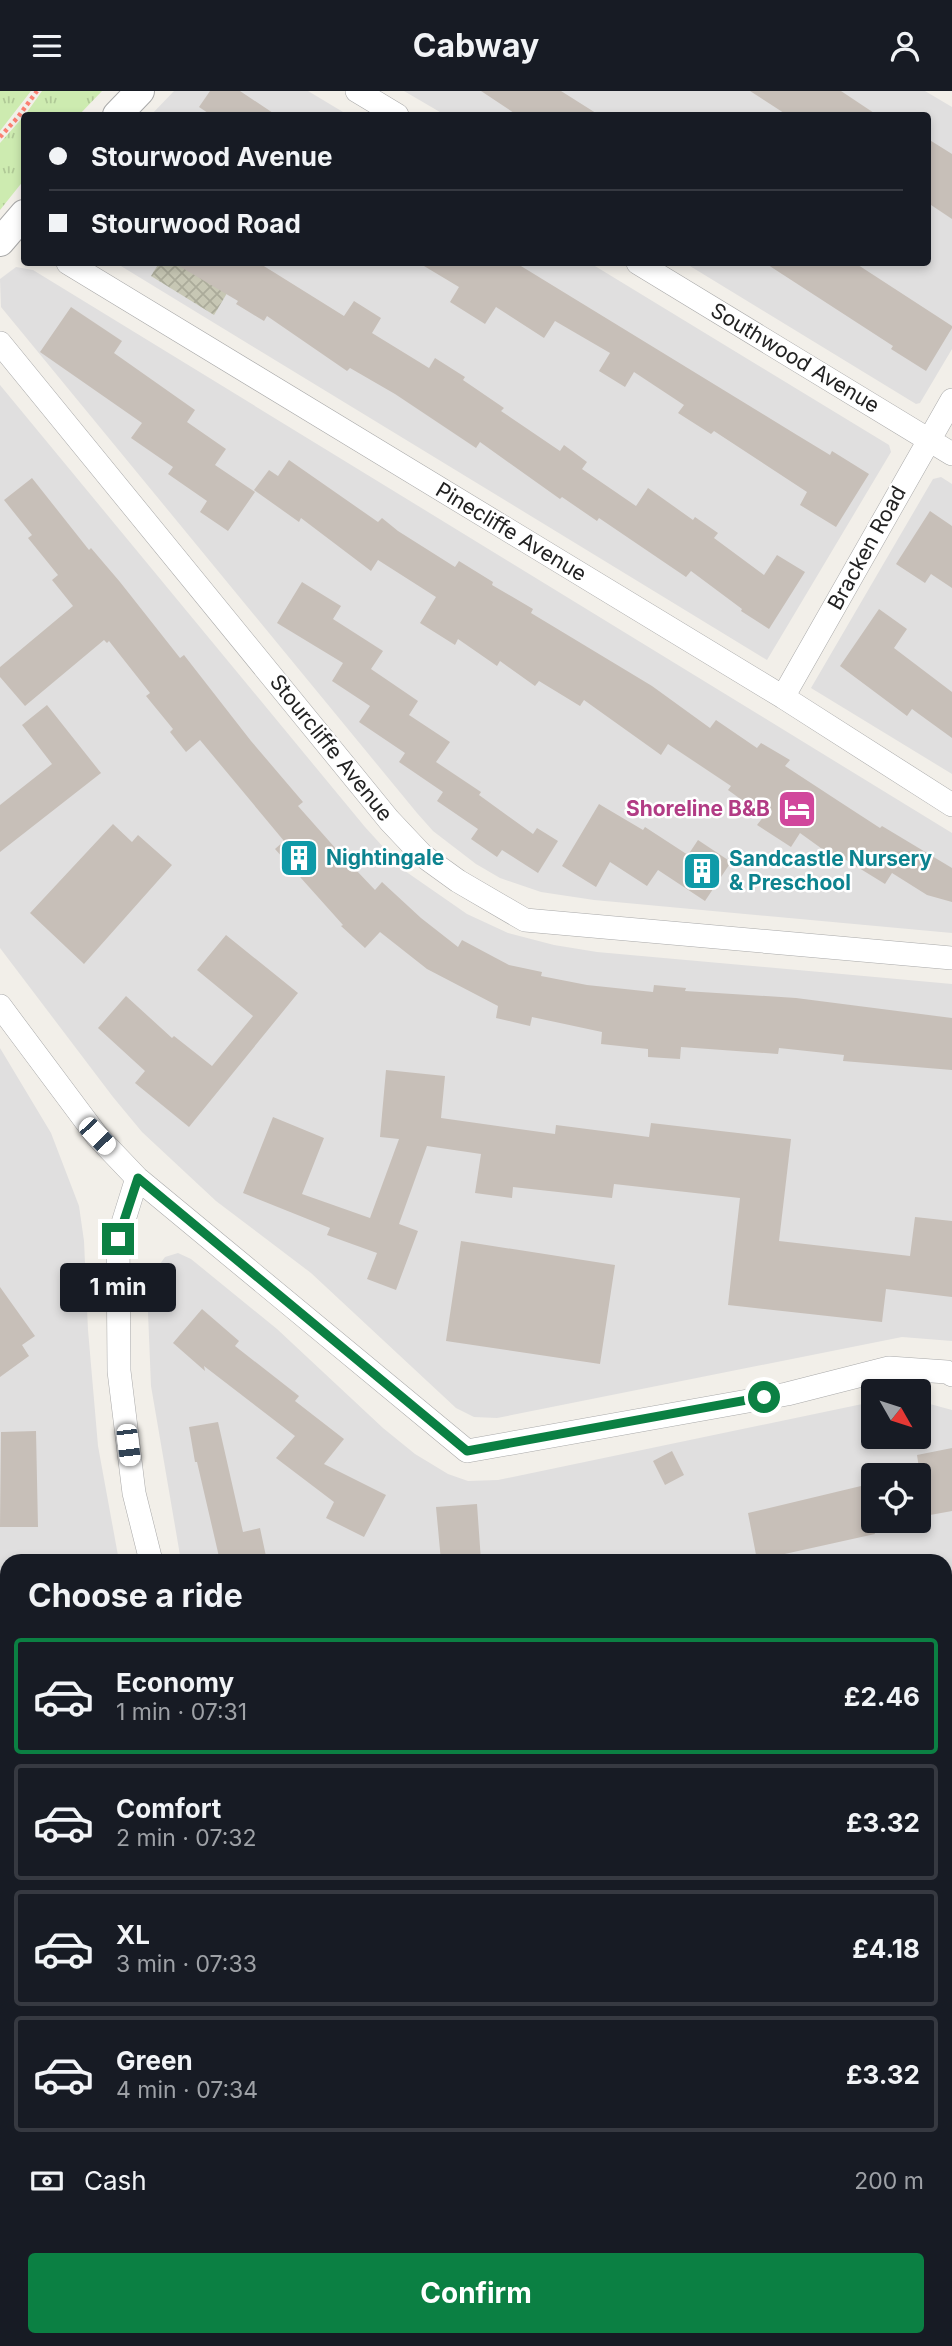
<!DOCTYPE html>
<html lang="en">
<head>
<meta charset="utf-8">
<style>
	:root { --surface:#171b24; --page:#242831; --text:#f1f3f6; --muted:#9ea1a6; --line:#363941; --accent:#0b8043 }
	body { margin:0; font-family:Inter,sans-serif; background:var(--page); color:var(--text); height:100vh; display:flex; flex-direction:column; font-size:26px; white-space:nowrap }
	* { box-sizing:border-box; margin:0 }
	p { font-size:23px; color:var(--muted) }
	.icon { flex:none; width:38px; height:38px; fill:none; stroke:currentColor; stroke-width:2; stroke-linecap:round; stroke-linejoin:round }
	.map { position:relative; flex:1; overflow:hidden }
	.panel { position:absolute; left:0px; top:1463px; width:952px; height:793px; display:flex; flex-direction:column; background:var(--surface); border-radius:21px 21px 0 0; box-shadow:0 4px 10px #0003 }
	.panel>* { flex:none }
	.top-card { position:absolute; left:21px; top:21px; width:910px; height:154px; border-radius:7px; box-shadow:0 4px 10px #0003; display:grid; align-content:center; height:154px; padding:0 28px; background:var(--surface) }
	.needle { width:46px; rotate:129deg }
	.tools { position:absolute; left:861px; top:1288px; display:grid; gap:14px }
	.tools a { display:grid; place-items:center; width:70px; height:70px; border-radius:7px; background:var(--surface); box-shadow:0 4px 10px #0003; font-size:35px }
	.end { position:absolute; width:32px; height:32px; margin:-16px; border:9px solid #0b8043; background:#fff; box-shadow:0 0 0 4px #fff }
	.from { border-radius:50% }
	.bubble { position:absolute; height:49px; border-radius:7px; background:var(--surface); box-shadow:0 4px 10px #0003; font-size:23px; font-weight:700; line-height:49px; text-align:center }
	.car { position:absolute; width:21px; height:42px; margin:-21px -10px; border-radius:9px; box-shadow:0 0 5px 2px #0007; background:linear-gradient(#fff 24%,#345 0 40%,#fff 0 76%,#345 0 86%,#fff 0) }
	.top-card b { display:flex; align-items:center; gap:24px; height:66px; font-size:26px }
	.top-card b+b { border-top:2px solid var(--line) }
	.top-card i { width:18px; height:18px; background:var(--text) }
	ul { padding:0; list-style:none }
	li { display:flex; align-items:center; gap:21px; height:116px; margin:0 14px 10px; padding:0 14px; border:4px solid var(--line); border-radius:7px }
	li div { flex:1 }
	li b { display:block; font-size:26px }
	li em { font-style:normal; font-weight:700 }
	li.active { border-color:var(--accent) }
	li>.icon { width:63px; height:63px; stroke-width:1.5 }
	h2 { padding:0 28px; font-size:32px; line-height:84px }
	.pay { display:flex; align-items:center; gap:18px; height:77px; padding:0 28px; font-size:26px }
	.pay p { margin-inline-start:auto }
	.action { display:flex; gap:14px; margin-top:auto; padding:14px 28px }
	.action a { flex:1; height:80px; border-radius:7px; background:var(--accent); color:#fff; font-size:28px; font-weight:700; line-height:80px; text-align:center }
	header { display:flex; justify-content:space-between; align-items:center; height:91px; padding:0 28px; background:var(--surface); font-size:32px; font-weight:700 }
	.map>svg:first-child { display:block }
	.residential { fill:#e0dfdf; fill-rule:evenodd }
	.construction { fill:url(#construction-cross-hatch) }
	.grass { fill:url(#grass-tufts) }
	.building { fill:#c7bfb8 }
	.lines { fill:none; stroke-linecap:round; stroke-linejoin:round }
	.minor-casing { stroke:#a9a9a9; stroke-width:24 }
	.tertiary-casing { stroke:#a9a9a9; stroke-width:30 }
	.secondary-casing { stroke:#707d05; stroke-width:33 }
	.path { stroke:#fa8072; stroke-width:4.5; stroke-dasharray:3.5 3.5; stroke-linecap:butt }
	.minor { stroke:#fff; stroke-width:23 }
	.tertiary { stroke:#fff; stroke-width:28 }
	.secondary { stroke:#f7fabf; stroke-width:32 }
	.route { stroke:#0b8043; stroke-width:9 }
	.labels { text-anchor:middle; stroke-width:5; stroke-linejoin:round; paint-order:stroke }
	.street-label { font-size:21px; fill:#222; stroke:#fff }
	.hotel-label { font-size:21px; font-weight:bold; fill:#b23c85; stroke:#fff; text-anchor:end }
	.culture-label { font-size:21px; font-weight:bold; fill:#0d838f; stroke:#fff; text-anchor:start }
</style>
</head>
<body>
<header><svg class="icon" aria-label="menu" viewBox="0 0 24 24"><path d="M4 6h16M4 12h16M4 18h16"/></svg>Cabway<svg class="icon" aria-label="person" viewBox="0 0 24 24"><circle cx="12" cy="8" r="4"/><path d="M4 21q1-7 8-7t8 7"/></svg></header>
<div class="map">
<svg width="952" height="2255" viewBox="0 0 952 2255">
	<defs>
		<pattern id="construction-cross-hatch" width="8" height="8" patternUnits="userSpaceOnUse" patternTransform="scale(1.75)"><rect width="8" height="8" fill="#c7c7b4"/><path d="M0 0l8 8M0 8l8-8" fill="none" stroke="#abab9a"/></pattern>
		<pattern id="grass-tufts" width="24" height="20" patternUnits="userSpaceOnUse" patternTransform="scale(1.75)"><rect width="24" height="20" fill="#cdebb0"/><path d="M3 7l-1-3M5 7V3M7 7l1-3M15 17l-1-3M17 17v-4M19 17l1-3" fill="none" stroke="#b0c997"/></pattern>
	</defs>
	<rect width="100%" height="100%" fill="#f2efe9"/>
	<path class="residential" d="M 174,0 L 308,0 L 348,24 L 151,24 Z
		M 404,0 L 925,0 L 952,16 L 952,258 L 920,312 L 916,313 L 685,172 L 928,172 L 928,24 L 445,24 Z
		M 116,172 L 590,172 L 889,354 L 891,361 L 767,569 Z
		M 16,176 L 33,179 L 952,742 L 952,842 L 594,809 L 541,801 L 500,787 L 476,773 L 433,740 L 417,722 L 1,216 L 0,188 Z
		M 0,294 L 365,736 L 405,780 L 467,823 L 508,842 L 554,854 L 597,861 L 952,893 L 952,1250 L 902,1246 L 497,1327 L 474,1326 L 456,1317 L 311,1182 L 216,1110 L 142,1041 L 113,1006 L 0,857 Z
		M 941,386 L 952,393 L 952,683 L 811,597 L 933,388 Z
		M 0,957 L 51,1042 L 79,1115 L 84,1150 L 88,1239 L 98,1355 L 119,1470 L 7,1470 L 7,2133 L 0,2130 Z
		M 178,1162 L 191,1168 L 277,1238 L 383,1337 L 415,1363 L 448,1383 L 468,1390 L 498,1389 L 872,1311 L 873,1346 L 919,1346 L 919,1310 L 952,1319 L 952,1733 L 945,1735 L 945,1470 L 181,1470 L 151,1295 L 147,1197 L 157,1177 L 165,1166 ZM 873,1384 L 919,1384 L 919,1430 L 873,1430 Z
		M 945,1835 L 952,1847 L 952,2255 L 444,2255 L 437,2249 L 945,2249 Z
		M 0,2181 L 7,2185 L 7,2243 L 0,2255 Z
		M 58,2249 L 153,2249 L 167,2255 L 54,2255 Z
		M 296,2249 L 350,2249 L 357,2255 L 290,2255 Z"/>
	<path class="construction" d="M 159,172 L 245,172 L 214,224 L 151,185 Z"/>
	<path class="grass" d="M 0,0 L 31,0 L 0,40 Z
		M 42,0 L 102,0 L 79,24 L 25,24 Z
		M 24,25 L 24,89 L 0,119 L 0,52 Z"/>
	<path class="building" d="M 210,0 L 240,0 L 276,24 L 211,24 L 199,16 Z
		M 481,0 L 561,0 L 599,24 L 517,24 Z
		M 750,0 L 841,0 L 877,24 L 787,24 Z
		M 928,48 L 952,63 L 952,128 L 928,112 Z
		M 174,172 L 259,172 L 344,225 L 354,210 L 381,227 L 372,242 L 429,277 L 435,267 L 465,286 L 463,289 L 504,317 L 501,320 L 560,360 L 564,354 L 587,371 L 582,378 L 636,415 L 648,397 L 693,429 L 695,426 L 718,442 L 714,447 L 764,484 L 777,464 L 805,481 L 769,538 L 741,520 L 742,518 L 691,480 L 686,486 L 599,427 L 597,430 L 562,406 L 560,408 L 480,351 L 476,357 L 395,303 L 350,277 L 347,280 L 267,225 L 264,230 L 236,213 L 238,210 Z
		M 419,172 L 516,172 L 797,344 L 830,364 L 832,360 L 869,383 L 836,436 L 800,414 L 807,401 L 714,340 L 711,343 L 678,322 L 684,314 L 634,281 L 625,296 L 599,280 L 610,262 L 555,230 L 544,247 L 496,216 L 485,233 L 450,211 L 459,196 Z
		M 765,172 L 855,172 L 952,235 L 952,237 L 926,280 L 891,258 L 893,255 Z
		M 71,216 L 122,250 L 114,262 L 195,319 L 187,331 L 226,358 L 215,374 L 255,401 L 228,440 L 200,421 L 207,410 L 168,383 L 173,376 L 131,347 L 142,332 L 40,261 Z
		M 289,369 L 378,431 L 382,427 L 398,440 L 455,476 L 459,470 L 493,491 L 492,494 L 533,518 L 531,522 L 652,595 L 710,637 L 716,629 L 757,657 L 761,652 L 790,669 L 785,675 L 840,711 L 880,737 L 882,735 L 952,777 L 952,811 L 927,804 L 892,782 L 885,793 L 846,769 L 843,773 L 800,742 L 791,756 L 757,734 L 764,725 L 728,699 L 731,695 L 668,653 L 661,664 L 584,609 L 580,615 L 539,590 L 535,595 L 500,570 L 497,575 L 458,548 L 455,554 L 420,532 L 436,506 L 378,469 L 371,480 L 301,427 L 299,431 L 254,399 L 269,379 L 278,385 Z
		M 32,387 L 89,459 L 91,457 L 120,491 L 180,567 L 184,564 L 251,650 L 303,711 L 298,715 L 337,759 L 375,799 L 382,791 L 421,827 L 458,856 L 462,849 L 509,874 L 542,881 L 541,885 L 587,894 L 653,901 L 654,894 L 686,897 L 685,900 L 796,907 L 952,927 L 952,979 L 843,970 L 844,964 L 779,957 L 778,963 L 681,956 L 680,968 L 648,966 L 648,958 L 601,953 L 602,941 L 532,926 L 530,935 L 496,927 L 498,915 L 427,878 L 380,841 L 365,857 L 341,835 L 343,834 L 275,758 L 284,750 L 200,649 L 186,661 L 170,641 L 173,638 L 146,605 L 150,602 L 109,550 L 107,552 L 104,549 L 25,615 L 0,586 L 0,576 L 73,515 L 52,489 L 58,484 L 28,447 L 32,444 L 4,409 Z
		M 930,420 L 952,435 L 952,497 L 931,483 L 925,492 L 896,473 Z
		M 302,491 L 341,515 L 333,528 L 383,560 L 371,578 L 418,610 L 409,624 L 450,651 L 436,671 L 481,701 L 479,704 L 533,743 L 537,737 L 558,750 L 538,782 L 502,759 L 497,766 L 471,748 L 478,738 L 437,710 L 443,701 L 399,671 L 405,662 L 359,631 L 370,615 L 332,590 L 343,572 L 277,532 Z
		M 879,518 L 907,538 L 894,557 L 952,601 L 952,647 L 912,618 L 907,625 L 840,575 Z
		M 47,614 L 101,682 L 0,761 L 0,714 L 52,673 L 22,634 Z
		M 599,713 L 643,739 L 645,736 L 688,764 L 698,749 L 731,771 L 705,810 L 658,779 L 647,795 L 610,771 L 596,796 L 562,775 Z
		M 113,733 L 132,751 L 138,744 L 172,774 L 84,873 L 30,822 Z
		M 226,844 L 298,902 L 189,1036 L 135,992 L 145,980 L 98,937 L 126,905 L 172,947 L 174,945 L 212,975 L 253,925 L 197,879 Z
		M 386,979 L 445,985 L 441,1027 L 555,1043 L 556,1034 L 649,1046 L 651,1032 L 791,1048 L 779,1150 L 910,1165 L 915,1126 L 952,1130 L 952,1206 L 886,1198 L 882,1231 L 728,1214 L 740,1107 L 614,1093 L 612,1107 L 513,1096 L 512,1107 L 475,1102 L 481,1063 L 427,1055 L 399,1133 L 418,1140 L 396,1199 L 367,1188 L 377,1162 L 327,1144 L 330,1137 L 243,1102 L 273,1026 L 324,1047 L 302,1103 L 370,1127 L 399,1048 L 380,1046 Z
		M 461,1150 L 615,1174 L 600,1273 L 446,1250 Z
		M 0,1196 L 35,1245 L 22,1254 L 29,1265 L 0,1286 Z
		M 202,1218 L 239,1250 L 235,1255 L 299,1305 L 295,1310 L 344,1348 L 324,1373 L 386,1404 L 364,1446 L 326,1427 L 334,1411 L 276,1367 L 295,1345 L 204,1275 L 205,1280 L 173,1252 Z
		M 218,1331 L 243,1441 L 260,1437 L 267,1470 L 220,1470 L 197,1371 L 195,1371 L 189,1336 Z
		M 36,1340 L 38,1436 L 0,1436 L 1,1341 Z
		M 952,1357 L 952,1420 L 919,1426 L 919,1398 L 922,1397 L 917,1364 Z
		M 672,1360 L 684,1384 L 665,1394 L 653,1370 Z
		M 861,1395 L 875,1443 L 757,1469 L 748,1422 Z
		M 477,1413 L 481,1470 L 441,1470 L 436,1416 Z"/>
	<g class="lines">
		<g class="minor-casing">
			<path id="minor" d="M 357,0 L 397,24
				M 68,172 L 783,606 L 952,714
				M 638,172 L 952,363
				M 0,252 L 389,729 L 422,764 L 458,790 L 525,829 L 952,867
				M 783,606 L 952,309
				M 0,915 L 97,1045 L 137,1087 L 467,1360 L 787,1303 L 889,1277 L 947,1281 L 952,1284
				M 137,1087 L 118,1148 L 119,1280 L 134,1402 L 151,1470
				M 383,2249 L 391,2255
				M 31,2255 L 35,2249"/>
		</g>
		<g class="tertiary-casing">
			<path id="tertiary" d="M 117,24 L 140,0
				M 0,151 L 24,123
				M 217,2249 L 219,2255"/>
		</g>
		<g class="secondary-casing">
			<path id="secondary" d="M 945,1772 L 952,1770
				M 0,2156 L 7,2160"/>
		</g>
		<path class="path" d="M 0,46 L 18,26 L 37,0"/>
		<use href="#minor" class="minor"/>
		<use href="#tertiary" class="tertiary"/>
		<use href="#secondary" class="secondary"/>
	</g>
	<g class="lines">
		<path class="route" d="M 118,1148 L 138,1087 L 467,1360 L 764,1306"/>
	</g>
	<defs>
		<g id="hotel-square" transform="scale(2.0125)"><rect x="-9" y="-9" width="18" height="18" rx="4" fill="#d1479c" stroke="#fff"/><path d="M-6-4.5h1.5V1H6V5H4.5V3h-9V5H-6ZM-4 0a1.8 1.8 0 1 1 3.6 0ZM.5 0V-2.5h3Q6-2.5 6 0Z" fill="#fff"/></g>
		<g id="building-square" transform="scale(2.0125)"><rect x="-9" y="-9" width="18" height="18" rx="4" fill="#0f9aa8" stroke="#fff"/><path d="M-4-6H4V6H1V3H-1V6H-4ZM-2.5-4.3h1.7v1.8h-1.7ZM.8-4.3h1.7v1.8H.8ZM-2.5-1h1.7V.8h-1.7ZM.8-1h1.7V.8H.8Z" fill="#fff"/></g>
	</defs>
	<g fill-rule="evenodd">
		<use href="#hotel-square" x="797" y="718"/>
		<use href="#building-square" x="299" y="767"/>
		<use href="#building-square" x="702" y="780"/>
	</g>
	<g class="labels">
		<g class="street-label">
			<text transform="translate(795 267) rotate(31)" y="7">Southwood Avenue</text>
			<text transform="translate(511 441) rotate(31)" y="7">Pinecliffe Avenue</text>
			<text transform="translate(867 457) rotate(-61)" y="7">Bracken Road</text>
			<text transform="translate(331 657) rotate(51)" y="7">Stourcliffe Avenue</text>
		</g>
		<g class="hotel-label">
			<text x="770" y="725">Shoreline B&amp;B</text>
		</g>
		<g class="culture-label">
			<text x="326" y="774">Nightingale</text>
			<text x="729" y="775">Sandcastle Nursery<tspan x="729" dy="24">&amp; Preschool</tspan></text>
		</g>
	</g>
</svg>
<div class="tools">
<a><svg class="needle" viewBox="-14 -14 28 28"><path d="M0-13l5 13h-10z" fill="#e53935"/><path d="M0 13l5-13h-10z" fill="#9ea1a6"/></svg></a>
<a><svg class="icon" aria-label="locate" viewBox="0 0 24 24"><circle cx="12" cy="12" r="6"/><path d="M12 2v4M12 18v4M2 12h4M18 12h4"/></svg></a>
</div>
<i class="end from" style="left:764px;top:1306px"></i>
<i class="end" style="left:118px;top:1148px"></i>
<div class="bubble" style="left:60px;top:1172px;width:116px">1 min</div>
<i class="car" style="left:97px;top:1045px;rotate:136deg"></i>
<i class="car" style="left:128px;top:1354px;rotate:173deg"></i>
<div class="top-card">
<b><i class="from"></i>Stourwood Avenue</b>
<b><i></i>Stourwood Road</b>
</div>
<section class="panel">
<h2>Choose a ride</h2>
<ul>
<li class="active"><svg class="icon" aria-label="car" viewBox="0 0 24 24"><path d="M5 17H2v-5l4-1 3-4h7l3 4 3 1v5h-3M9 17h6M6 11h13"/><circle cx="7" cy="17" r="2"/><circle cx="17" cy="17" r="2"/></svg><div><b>Economy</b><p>1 min · 07:31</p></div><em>£2.46</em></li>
<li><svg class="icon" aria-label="car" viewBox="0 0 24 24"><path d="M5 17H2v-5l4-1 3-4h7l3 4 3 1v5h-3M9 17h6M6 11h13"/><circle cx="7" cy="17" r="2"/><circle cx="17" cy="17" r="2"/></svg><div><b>Comfort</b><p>2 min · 07:32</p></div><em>£3.32</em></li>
<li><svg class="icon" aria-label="car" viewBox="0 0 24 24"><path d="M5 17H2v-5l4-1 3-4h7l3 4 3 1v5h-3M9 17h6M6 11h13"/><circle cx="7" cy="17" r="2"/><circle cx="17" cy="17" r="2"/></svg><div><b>XL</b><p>3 min · 07:33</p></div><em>£4.18</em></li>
<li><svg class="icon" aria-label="car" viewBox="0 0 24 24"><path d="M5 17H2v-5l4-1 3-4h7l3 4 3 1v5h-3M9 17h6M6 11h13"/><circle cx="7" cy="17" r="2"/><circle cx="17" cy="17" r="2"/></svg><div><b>Green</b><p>4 min · 07:34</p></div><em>£3.32</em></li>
</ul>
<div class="pay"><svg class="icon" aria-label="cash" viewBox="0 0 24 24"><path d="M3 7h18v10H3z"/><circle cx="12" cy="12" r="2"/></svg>Cash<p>200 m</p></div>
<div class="action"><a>Confirm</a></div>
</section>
</div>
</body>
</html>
